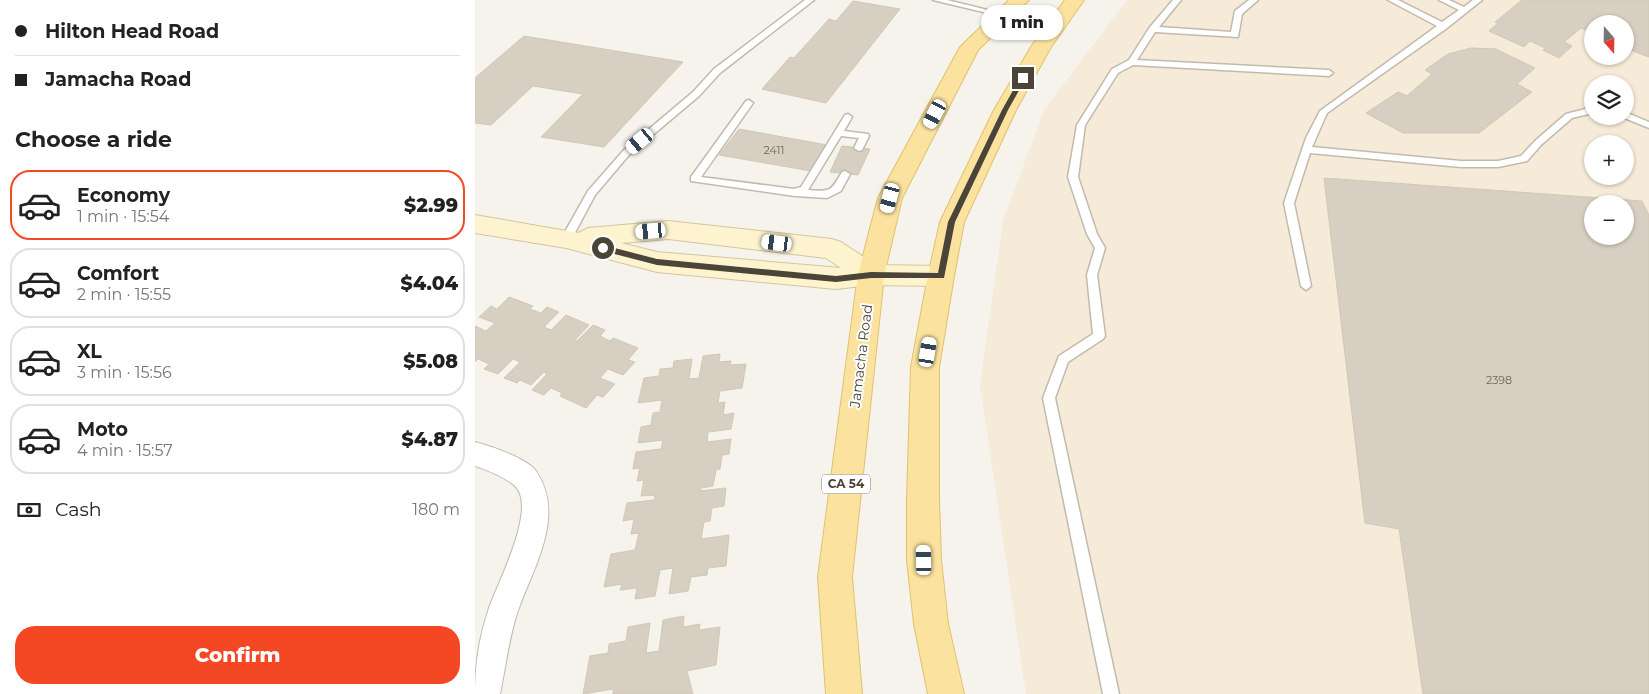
<!DOCTYPE html>
<html lang="en">
<head>
<meta charset="utf-8">
<style>
	:root { --surface:#fff; --page:#f6f6f6; --text:#222; --muted:#767676; --line:#e0e0e0; --accent:#f44724 }
	body { margin:0; font-family:Montserrat,sans-serif; background:var(--page); color:var(--text); height:100vh; display:flex; flex-direction:column; font-size:19px; white-space:nowrap }
	* { box-sizing:border-box; margin:0 }
	p { font-size:16px; color:var(--muted) }
	.icon { flex:none; width:28px; height:28px; fill:none; stroke:currentColor; stroke-width:2; stroke-linecap:round; stroke-linejoin:round }
	.map { position:relative; flex:1; overflow:hidden }
	.panel { display:flex; flex-direction:column; background:var(--surface); width:475px }
	.panel>* { flex:none }
	.guide { display:grid; align-content:center; height:110px; padding:0 15px; background:var(--surface) }
	.needle { width:32px; rotate:160deg }
	.tools { position:absolute; left:1109px; top:15px; display:grid; gap:10px }
	.tools a { display:grid; place-items:center; width:50px; height:50px; border-radius:50%; background:var(--surface); box-shadow:0 1px 4px #0004; font-size:25px }
	.end { position:absolute; width:22px; height:22px; margin:-11px; border:6px solid #4a4439; background:#fff; box-shadow:0 0 0 2px #fff }
	.from { border-radius:50% }
	.bubble { position:absolute; height:35px; border-radius:18px; background:var(--surface); box-shadow:0 1px 4px #0004; font-size:16px; font-weight:800; line-height:35px; text-align:center }
	.car { position:absolute; width:15px; height:30px; margin:-15px -8px; border-radius:6px; box-shadow:0 0 4px 1px #0007; background:linear-gradient(#fff 24%,#345 0 40%,#fff 0 76%,#345 0 86%,#fff 0) }
	.guide b { display:flex; align-items:center; gap:18px; height:48px; font-size:19px }
	.guide b+b { border-top:1px solid var(--line) }
	.guide i { width:12px; height:12px; background:var(--text) }
	ul { padding:0; list-style:none }
	li { display:flex; align-items:center; gap:15px; height:70px; margin:0 10px 8px; padding:0 5px; border:2px solid var(--line); border-radius:20px }
	li div { flex:1 }
	li b { display:block; font-size:19px }
	li em { font-style:normal; font-weight:800 }
	li.on { border-color:var(--accent) }
	li>.icon { width:45px; height:45px; stroke-width:1.5 }
	h2 { padding:0 15px; font-size:22px; line-height:60px }
	.pay { display:flex; align-items:center; gap:12px; height:55px; padding:0 15px; font-size:19px }
	.pay p { margin-inline-start:auto }
	.action { display:flex; gap:10px; margin-top:auto; padding:10px 15px }
	.action a { flex:1; height:58px; border-radius:20px; background:var(--accent); color:#fff; font-size:20px; font-weight:800; line-height:58px; text-align:center }
	main { display:flex; flex:1; min-height:0 }
	.map>svg:first-child { display:block }
	.commercial { fill:#f6ead8; fill-rule:evenodd }
	.building { fill:#d7cfc1; stroke:#d1c7b5; fill-rule:evenodd }
	.lines { fill:none; stroke-linecap:round; stroke-linejoin:round }
	.lane-casing { stroke:#c1bbae; stroke-width:3 }
	.street-casing { stroke:#c1bbae; stroke-width:2 }
	.secondary-casing { stroke:#d3c69d; stroke-width:2 }
	.primary-casing { stroke:#e1c16e; stroke-width:2 }
	.lane { fill:#fff; fill-rule:evenodd }
	.street { fill:#fff; fill-rule:evenodd }
	.secondary { fill:#fdf3ce; fill-rule:evenodd }
	.primary { fill:#fbe39f; fill-rule:evenodd }
	.route { fill:#4a4439 }
	.labels { text-anchor:middle; stroke-width:4; stroke-linejoin:round; paint-order:stroke }
	.number-label { font-size:11px; fill:#6d675b }
	.shield { fill:#fff; stroke:#807c74; stroke-width:1 }
	.shield-label { font-size:12px; font-weight:bold; fill:#4a4439 }
	.street-label { font-size:14px; fill:#4a4439; stroke:#fff }
</style>
</head>
<body>
<main>
<section class="panel">
<div class="guide">
<b><i class="from"></i>Hilton Head Road</b>
<b><i></i>Jamacha Road</b>
</div>
<h2>Choose a ride</h2>
<ul>
<li class="on"><svg class="icon" aria-label="car" viewBox="0 0 24 24"><path d="M5 17H2v-5l4-1 3-4h7l3 4 3 1v5h-3M9 17h6M6 11h13"/><circle cx="7" cy="17" r="2"/><circle cx="17" cy="17" r="2"/></svg><div><b>Economy</b><p>1 min · 15:54</p></div><em>$2.99</em></li>
<li><svg class="icon" aria-label="car" viewBox="0 0 24 24"><path d="M5 17H2v-5l4-1 3-4h7l3 4 3 1v5h-3M9 17h6M6 11h13"/><circle cx="7" cy="17" r="2"/><circle cx="17" cy="17" r="2"/></svg><div><b>Comfort</b><p>2 min · 15:55</p></div><em>$4.04</em></li>
<li><svg class="icon" aria-label="car" viewBox="0 0 24 24"><path d="M5 17H2v-5l4-1 3-4h7l3 4 3 1v5h-3M9 17h6M6 11h13"/><circle cx="7" cy="17" r="2"/><circle cx="17" cy="17" r="2"/></svg><div><b>XL</b><p>3 min · 15:56</p></div><em>$5.08</em></li>
<li><svg class="icon" aria-label="car" viewBox="0 0 24 24"><path d="M5 17H2v-5l4-1 3-4h7l3 4 3 1v5h-3M9 17h6M6 11h13"/><circle cx="7" cy="17" r="2"/><circle cx="17" cy="17" r="2"/></svg><div><b>Moto</b><p>4 min · 15:57</p></div><em>$4.87</em></li>
</ul>
<div class="pay"><svg class="icon" aria-label="cash" viewBox="0 0 24 24"><path d="M3 7h18v10H3z"/><circle cx="12" cy="12" r="2"/></svg>Cash<p>180 m</p></div>
<div class="action"><a>Confirm</a></div>
</section>
<div class="map">
<svg width="1174" height="694" viewBox="0 0 1174 694">
	<rect width="100%" height="100%" fill="#f5f3ec"/>
	<path class="commercial" d="M 652,0 L 1174,0 L 1174,694 L 551,694 L 505,385 L 528,221 L 569,110 ZM 1118,24 L 1150,24 L 1150,56 L 1118,56 ZM 1118,84 L 1150,84 L 1150,116 L 1118,116 ZM 1118,144 L 1150,144 L 1150,176 L 1118,176 ZM 1118,204 L 1150,204 L 1150,236 L 1118,236 Z"/>
	<path class="building" d="M 1047,0 L 1174,0 L 1174,57 L 1150,48 L 1150,24 L 1118,24 L 1118,33 L 1106,28 L 1089,42 L 1097,46 L 1084,58 L 1068,50 L 1070,48 L 1055,41 L 1049,47 L 1014,31 L 1023,23 L 1020,22 Z
		M 378,1 L 425,9 L 351,103 L 287,89 L 315,57 L 319,58 L 354,19 L 361,21 Z
		M 49,36 L 208,62 L 129,147 L 66,137 L 108,94 L 58,86 L 16,125 L 0,123 L 0,78 Z
		M 996,48 L 1021,49 L 1060,68 L 1042,84 L 1057,92 L 1004,133 L 928,133 L 891,113 L 923,92 L 932,96 L 957,74 L 950,70 L 973,54 Z
		M 264,129 L 352,145 L 336,171 L 244,155 Z
		M 367,146 L 395,149 L 383,175 L 355,172 Z
		M 849,178 L 1167,201 L 1174,215 L 1174,694 L 948,694 L 924,529 L 890,523 ZM 1118,204 L 1150,204 L 1150,236 L 1118,236 Z
		M 34,297 L 58,306 L 55,309 L 66,313 L 72,307 L 84,312 L 69,327 L 76,330 L 91,315 L 114,325 L 100,340 L 102,341 L 118,325 L 130,330 L 125,336 L 135,341 L 138,338 L 163,348 L 153,360 L 160,362 L 148,375 L 133,369 L 125,378 L 140,384 L 128,397 L 122,395 L 111,408 L 85,396 L 87,393 L 76,388 L 69,395 L 57,390 L 72,374 L 69,372 L 56,385 L 45,380 L 42,383 L 29,378 L 45,362 L 38,359 L 23,374 L 9,369 L 14,364 L 3,359 L 0,362 L 0,326 L 11,331 L 20,323 L 4,317 L 16,306 L 22,309 Z
		M 245,354 L 244,362 L 256,361 L 255,365 L 271,364 L 267,388 L 245,391 L 243,403 L 250,402 L 248,415 L 259,413 L 256,429 L 233,432 L 232,442 L 256,439 L 254,454 L 247,455 L 245,469 L 241,470 L 238,486 L 226,488 L 225,491 L 251,488 L 249,506 L 237,508 L 235,521 L 229,522 L 226,539 L 254,535 L 251,566 L 233,568 L 232,575 L 216,577 L 213,591 L 194,594 L 198,568 L 185,570 L 180,596 L 160,599 L 162,588 L 145,590 L 147,584 L 129,587 L 136,554 L 160,550 L 164,533 L 156,534 L 159,519 L 148,521 L 152,503 L 179,500 L 180,495 L 166,496 L 169,480 L 162,481 L 165,468 L 158,469 L 161,452 L 186,449 L 188,440 L 163,443 L 166,427 L 176,425 L 178,413 L 185,412 L 187,400 L 163,403 L 169,378 L 184,376 L 185,369 L 198,368 L 199,361 L 217,359 L 214,379 L 224,378 L 228,356 Z
		M 209,616 L 208,627 L 225,624 L 224,630 L 245,627 L 241,665 L 212,671 L 218,694 L 138,694 L 138,689 L 108,694 L 115,656 L 133,653 L 134,644 L 151,641 L 153,627 L 175,623 L 171,653 L 184,651 L 188,620 Z"/>
	<g class="lines">
		<g class="lane-casing">
			<path id="lane" d="M 330,0 L 339,0 L 245,73 L 224,96 L 154,155 L 120,195 L 95,242 L 87,242 L 86,239 L 113,191 L 148,151 L 218,92 L 239,69 Z
				M 458,0 L 472,0 L 533,15 L 529,17 Z
				M 698,0 L 706,0 L 684,27 L 756,32 L 760,11 L 774,0 L 783,0 L 767,14 L 763,37 L 680,32 L 662,60 L 854,70 L 858,73 L 854,76 L 658,65 L 643,73 L 610,125 L 603,177 L 622,234 L 630,248 L 622,275 L 630,336 L 628,339 L 593,362 L 580,398 L 644,694 L 628,694 L 568,398 L 584,356 L 618,334 L 612,275 L 620,248 L 612,234 L 593,177 L 602,125 L 637,69 L 654,60 L 675,27 Z
				M 913,0 L 923,0 L 967,22 L 984,10 L 964,0 L 974,0 L 989,7 L 998,0 L 1007,0 L 972,28 L 852,113 L 837,147 L 986,161 L 1023,161 L 1046,156 L 1060,141 L 1091,114 L 1118,107 L 1118,113 L 1097,118 L 1066,145 L 1052,161 L 1023,167 L 986,167 L 835,153 L 819,203 L 836,286 L 831,290 L 826,286 L 809,203 L 831,138 L 845,111 L 962,26 Z
				M 274,100 L 278,103 L 226,177 L 319,189 L 326,187 L 370,115 L 373,114 L 377,117 L 369,131 L 393,134 L 394,136 L 387,150 L 384,151 L 379,148 L 384,138 L 366,136 L 333,190 C 356,192 356,191 367,172 L 370,171 L 375,174 L 366,191 L 352,198 L 320,196 L 216,181 L 216,177 L 271,101 Z
				M 1150,112 L 1174,122 L 1174,128 L 1147,117 L 1150,116 Z"/>
		</g>
		<g class="street-casing">
			<path id="street" d="M 0,442 C 15,446 52,458 61,471 C 91,515 59,566 44,608 C 34,635 31,666 25,694 L 0,694 C 0,666 4,638 13,611 C 21,585 62,511 41,487 C 32,478 12,470 0,466 Z"/>
		</g>
		<g class="secondary-casing">
			<path id="secondary" d="M 0,215 L 103,233 L 113,228 L 193,221 L 357,239 L 366,242 L 401,265 L 466,266 L 475,269 L 479,276 L 475,283 L 466,286 L 396,285 L 361,289 L 182,272 L 91,248 L 0,233 ZM 193,239 L 351,258 L 366,268 L 182,252 L 146,243 Z"/>
		</g>
		<g class="primary-casing">
			<path id="primary" d="M 534,0 L 554,0 L 503,50 L 427,198 L 409,275 L 377,577 L 387,694 L 351,694 L 343,577 L 383,275 L 403,198 L 485,47 Z
				M 590,0 L 609,0 L 576,47 L 541,110 L 489,222 L 479,276 L 464,367 L 464,500 L 466,560 L 473,624 L 489,694 L 453,694 L 439,624 L 432,560 L 432,500 L 436,367 L 453,276 L 465,222 L 519,110 L 556,47 Z"/>
		</g>
		<use href="#lane" class="lane"/>
		<use href="#street" class="street"/>
		<use href="#secondary" class="secondary"/>
		<use href="#primary" class="primary"/>
	</g>
	<path class="route" d="M 548,76 L 551,78 L 533,110 L 480,222 L 469,278 L 396,278 L 361,282 L 182,265 L 128,251 L 124,248 L 128,245 L 182,259 L 361,276 L 396,272 L 463,273 L 473,222 L 527,110 L 545,78 Z"/>
	<g class="labels">
		<g class="number-label">
			<text x="299" y="154">2411</text>
			<text x="1024" y="384">2398</text>
		</g>
		<rect class="shield" x="347" y="474.5" width="48" height="19" rx="4"/>
		<g class="shield-label">
			<text x="371" y="488">CA 54</text>
		</g>
		<g class="street-label">
			<text transform="translate(386 356) rotate(-83)" y="5">Jamacha Road</text>
		</g>
	</g>
</svg>
<div class="tools">
<a><svg class="needle" viewBox="-14 -14 28 28"><path d="M0-13l5 13h-10z" fill="#e53935"/><path d="M0 13l5-13h-10z" fill="#767676"/></svg></a>
<a><svg class="icon" aria-label="layers" viewBox="0 0 24 24"><path d="M12 4l9 5-9 5-9-5zM3 14l9 5 9-5"/></svg></a>
<a>+</a>
<a>−</a>
</div>
<i class="end from" style="left:128px;top:248px"></i>
<i class="end" style="left:548px;top:78px"></i>
<div class="bubble" style="left:506px;top:5px;width:82px">1 min</div>
<i class="car" style="left:460px;top:114px;rotate:208deg"></i>
<i class="car" style="left:165px;top:141px;rotate:230deg"></i>
<i class="car" style="left:415px;top:198px;rotate:195deg"></i>
<i class="car" style="left:176px;top:231px;rotate:265deg"></i>
<i class="car" style="left:302px;top:243px;rotate:277deg"></i>
<i class="car" style="left:453px;top:352px;rotate:10deg"></i>
<i class="car" style="left:449px;top:560px;rotate:359deg"></i>
</div>
</main>
</body>
</html>
